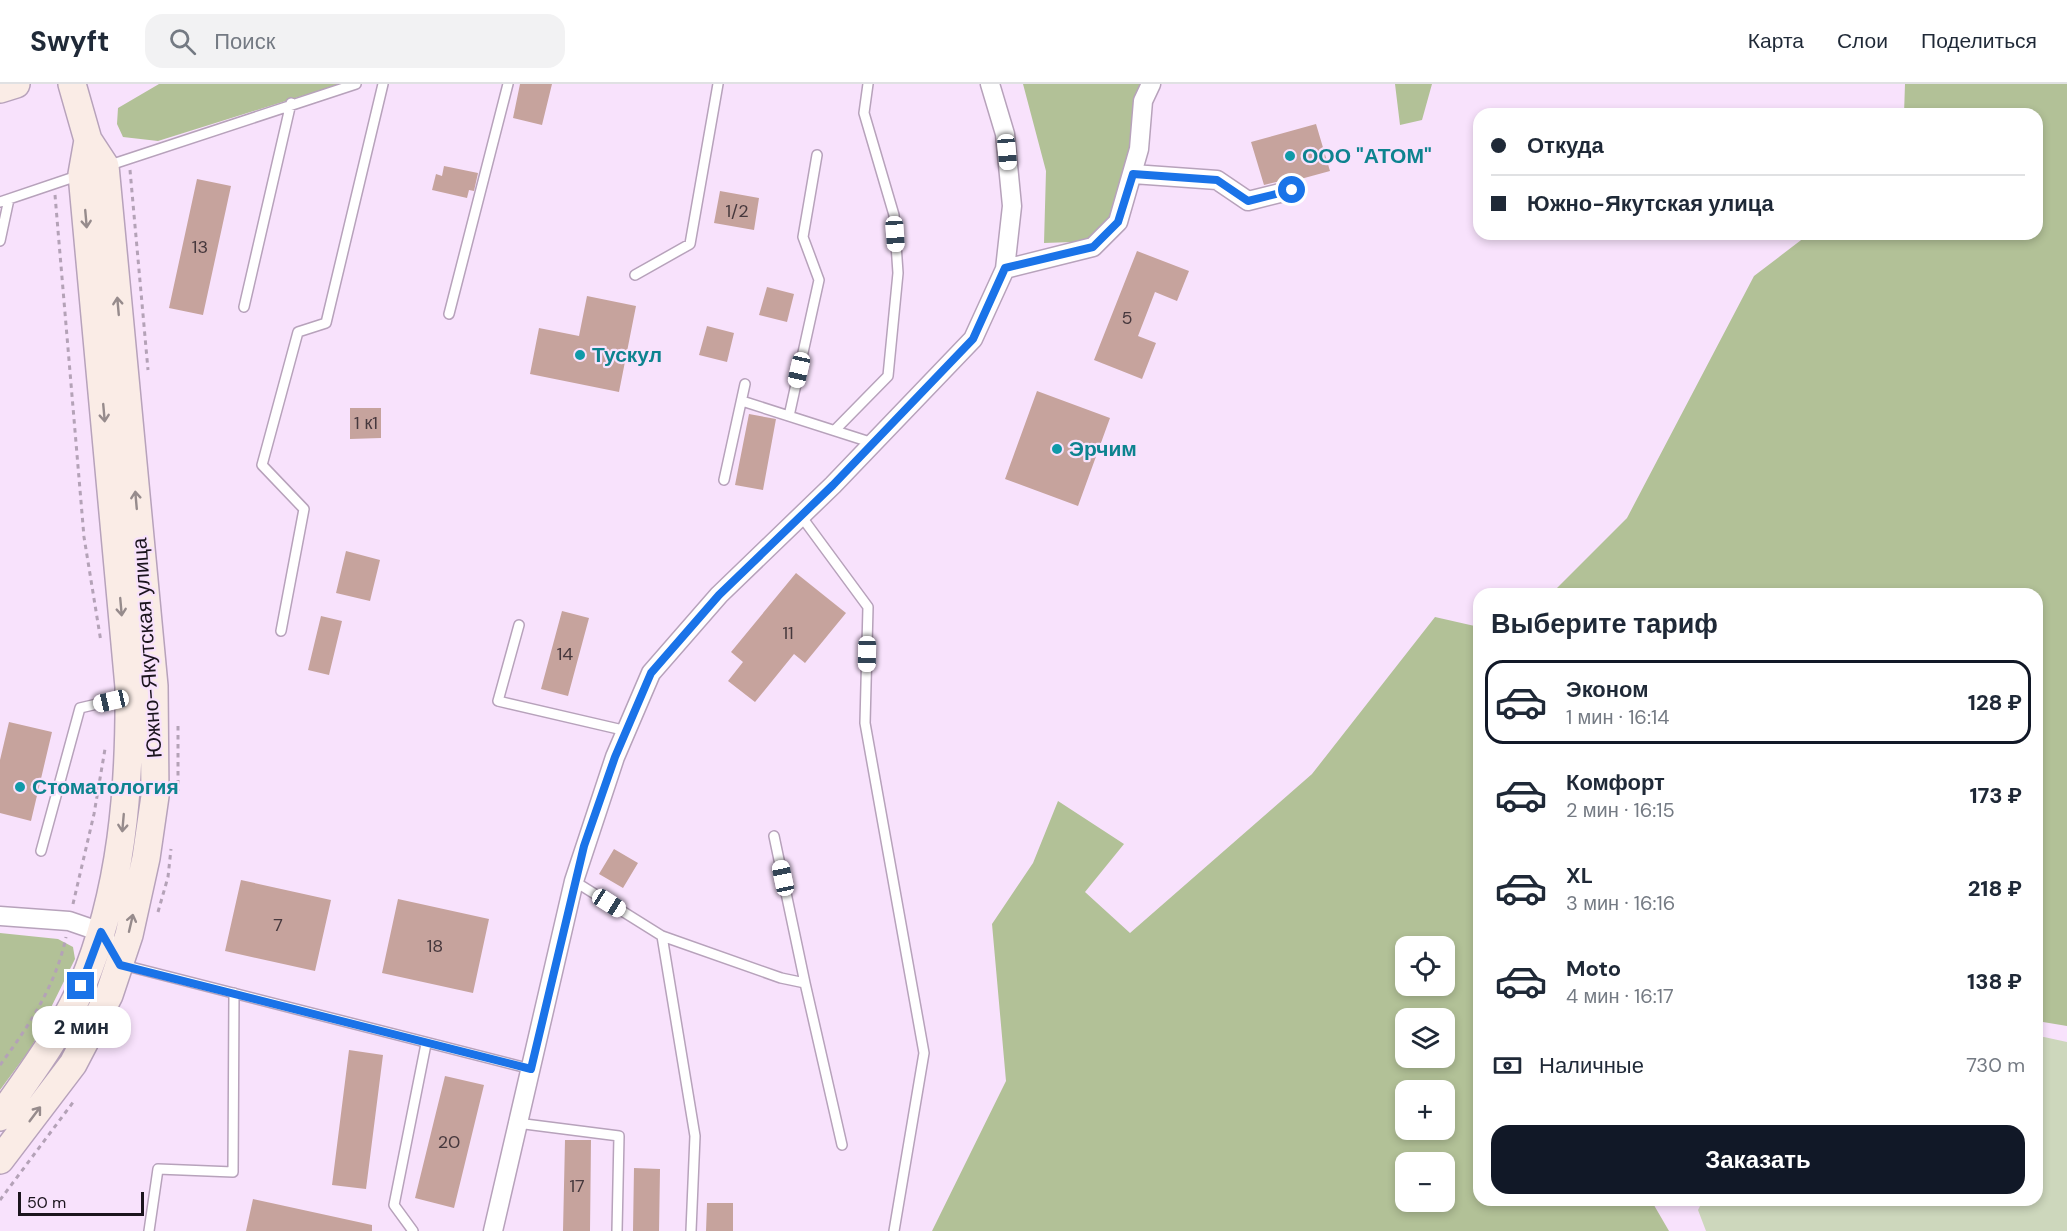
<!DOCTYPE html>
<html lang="ru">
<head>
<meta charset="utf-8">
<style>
	:root { --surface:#fff; --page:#f2f2f3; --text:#1f2937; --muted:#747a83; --line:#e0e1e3; --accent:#111827 }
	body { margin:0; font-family:"DM Sans",sans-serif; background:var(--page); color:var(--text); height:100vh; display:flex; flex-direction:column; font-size:22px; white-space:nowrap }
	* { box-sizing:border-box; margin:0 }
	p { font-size:20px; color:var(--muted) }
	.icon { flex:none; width:33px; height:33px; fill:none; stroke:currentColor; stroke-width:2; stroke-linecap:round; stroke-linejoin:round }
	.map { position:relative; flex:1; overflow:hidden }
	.panel { position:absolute; left:1473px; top:504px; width:570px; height:618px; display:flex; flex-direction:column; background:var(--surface); border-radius:18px; box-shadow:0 3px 9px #0003 }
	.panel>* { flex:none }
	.top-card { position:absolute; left:1473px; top:24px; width:570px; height:132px; border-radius:18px; box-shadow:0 3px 9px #0003; display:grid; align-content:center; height:132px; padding:0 18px; background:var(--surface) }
	.fabs { position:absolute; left:1395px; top:852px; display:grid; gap:12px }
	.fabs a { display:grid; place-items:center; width:60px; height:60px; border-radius:12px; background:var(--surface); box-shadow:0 3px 9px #0003; font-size:30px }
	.scale { position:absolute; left:18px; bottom:15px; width:126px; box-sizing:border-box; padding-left:6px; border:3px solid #1b141d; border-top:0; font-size:16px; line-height:21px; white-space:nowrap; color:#1b141d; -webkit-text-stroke:4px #f8e2fc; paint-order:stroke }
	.end { position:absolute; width:27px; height:27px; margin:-14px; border:8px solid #1a73e8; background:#fff; box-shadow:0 0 0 3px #fff }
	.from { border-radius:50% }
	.bubble { position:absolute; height:42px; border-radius:18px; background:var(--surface); box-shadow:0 3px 9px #0003; font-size:20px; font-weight:800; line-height:42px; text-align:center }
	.car { position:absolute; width:18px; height:36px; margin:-18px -9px; border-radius:8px; box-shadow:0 0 4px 2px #0007; background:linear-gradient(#fff 24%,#345 0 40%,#fff 0 76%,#345 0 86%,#fff 0) }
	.top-card b { display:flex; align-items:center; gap:21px; height:57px; font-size:22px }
	.top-card b+b { border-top:2px solid var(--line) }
	.top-card i { width:15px; height:15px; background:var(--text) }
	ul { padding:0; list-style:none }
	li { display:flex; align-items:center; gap:18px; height:84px; margin:0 12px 9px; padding:0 6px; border:3px solid transparent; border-radius:18px }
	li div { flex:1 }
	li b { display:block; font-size:22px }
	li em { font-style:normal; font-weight:800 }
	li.active { border-color:var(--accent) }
	li>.icon { width:54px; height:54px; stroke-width:1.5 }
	h2 { padding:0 18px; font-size:27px; line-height:72px }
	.pay { display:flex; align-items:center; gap:15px; height:66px; padding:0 18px; font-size:22px }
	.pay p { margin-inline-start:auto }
	.button { display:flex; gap:12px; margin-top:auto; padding:12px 18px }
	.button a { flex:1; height:69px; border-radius:18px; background:var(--accent); color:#fff; font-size:24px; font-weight:800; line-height:69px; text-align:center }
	header { display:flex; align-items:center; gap:36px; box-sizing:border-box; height:84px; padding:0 30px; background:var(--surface); border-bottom:2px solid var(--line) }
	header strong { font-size:28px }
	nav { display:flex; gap:33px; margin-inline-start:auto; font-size:21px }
	.search { width:420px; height:54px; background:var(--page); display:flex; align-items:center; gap:15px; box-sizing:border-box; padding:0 21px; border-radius:18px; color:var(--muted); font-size:22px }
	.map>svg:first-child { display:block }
	.green { fill:#cdd7bc }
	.forest { fill:#b2c197; fill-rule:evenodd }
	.building { fill:#c6a39d }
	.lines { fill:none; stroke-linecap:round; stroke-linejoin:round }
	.lane-casing { stroke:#b7a2bb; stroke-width:12 }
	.street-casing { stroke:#b7a2bb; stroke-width:21 }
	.secondary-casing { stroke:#b7a2bb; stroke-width:30 }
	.path { stroke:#b4a2b7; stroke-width:3; stroke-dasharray:4.5 4.5; stroke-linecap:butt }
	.lane { stroke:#fff; stroke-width:9 }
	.street { stroke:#fff; stroke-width:18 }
	.secondary { stroke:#faece6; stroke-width:27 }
	.oneway { stroke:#968b8c }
	.route { stroke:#1a73e8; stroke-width:8 }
	.culture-dot { fill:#0f9aa8; stroke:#f8e2fc; stroke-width:2 }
	.labels { text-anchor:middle; stroke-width:4.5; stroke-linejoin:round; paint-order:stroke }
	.number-label { font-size:18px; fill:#46383d }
	.culture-label { font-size:21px; font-weight:bold; fill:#0d838f; stroke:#f8e2fc; text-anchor:start }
	.street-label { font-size:21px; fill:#1b141d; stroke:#f8e2fc }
</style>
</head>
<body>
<header>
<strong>Swyft</strong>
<div class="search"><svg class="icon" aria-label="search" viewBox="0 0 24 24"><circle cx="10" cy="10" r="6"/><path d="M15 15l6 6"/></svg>Поиск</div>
<nav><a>Карта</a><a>Слои</a><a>Поделиться</a></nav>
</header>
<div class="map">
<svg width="2067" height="1147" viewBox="0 0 2067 1147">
	<rect width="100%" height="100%" fill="#f8e2fc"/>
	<path class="green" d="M 2044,953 L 2067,958 L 2067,1147 L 1706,1147 L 1698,1126 L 1703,1116 L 2037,1116 L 2037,954 Z"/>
	<path class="forest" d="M 159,0 L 340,0 L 158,57 L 123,53 L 117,40 L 118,24 Z
		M 1023,0 L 1150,0 L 1133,90 L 1100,157 L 1044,159 L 1046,87 Z
		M 1395,0 L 1432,0 L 1422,36 L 1400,41 Z
		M 1905,0 L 2067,0 L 2067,942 L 2037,937 L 2037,510 L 1551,510 L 1627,434 L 1754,192 L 1809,150 L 2037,150 L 2037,30 L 1904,30 Z
		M 1435,533 L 1479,543 L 1479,1116 L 1651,1116 L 1669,1147 L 932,1147 L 1006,997 L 992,840 L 1033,779 L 1058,717 L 1124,760 L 1085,808 L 1130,849 L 1312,690 ZM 1444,862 L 1444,902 L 1406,902 L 1406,862 ZM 1444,934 L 1444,974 L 1406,974 L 1406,934 ZM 1444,1006 L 1444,1046 L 1406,1046 L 1406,1006 ZM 1444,1078 L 1444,1118 L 1406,1118 L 1406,1078 Z
		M 0,849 L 58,855 L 73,863 L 75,875 L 31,964 L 0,1006 Z"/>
	<path class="building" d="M 520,0 L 552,0 L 542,41 L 513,34 Z
		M 1316,40 L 1330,87 L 1297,96 L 1289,95 L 1264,101 L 1251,58 Z
		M 444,82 L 478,89 L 474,107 L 469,106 L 467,114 L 432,106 L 436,90 L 442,92 Z
		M 197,95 L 231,102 L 203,231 L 169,224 Z
		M 720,107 L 759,114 L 754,146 L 714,139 Z
		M 1137,167 L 1189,187 L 1177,217 L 1155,208 L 1138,252 L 1156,259 L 1142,295 L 1094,276 Z
		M 767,203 L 794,210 L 787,238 L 759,231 Z
		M 587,212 L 636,222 L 619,308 L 530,290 L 539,244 L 579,252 Z
		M 707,242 L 734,249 L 727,278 L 699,271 Z
		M 1037,307 L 1110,334 L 1078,422 L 1005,395 Z
		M 350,324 L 381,324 L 381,354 L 350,355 Z
		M 749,330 L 776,335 L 763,406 L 735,401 Z
		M 346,467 L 380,476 L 370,517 L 336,509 Z
		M 796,489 L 846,529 L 805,579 L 794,570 L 755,618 L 728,597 L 743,578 L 731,568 Z
		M 562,527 L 589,534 L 568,612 L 541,605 Z
		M 321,532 L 342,537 L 329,591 L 308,586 Z
		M 9,638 L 52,648 L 31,737 L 0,729 L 0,676 Z
		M 614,765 L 638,779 L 623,804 L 599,790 Z
		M 241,796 L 331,816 L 315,887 L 225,867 Z
		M 398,815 L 489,835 L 473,909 L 382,889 Z
		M 349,966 L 383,971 L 366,1105 L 332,1101 Z
		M 445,992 L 484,1001 L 454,1124 L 415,1114 Z
		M 565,1056 L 591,1056 L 590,1147 L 563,1147 Z
		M 634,1084 L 660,1085 L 659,1147 L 633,1147 Z
		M 253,1115 L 372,1141 L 372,1147 L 246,1147 Z
		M 707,1119 L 733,1119 L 733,1147 L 706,1147 Z"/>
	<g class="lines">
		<g class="lane-casing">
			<path id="lane" d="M 107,82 L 356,0
				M 0,118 L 80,91
				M 0,157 L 9,115
				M 635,191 L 690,160 L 718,0
				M 244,223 L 291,19
				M 449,230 L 508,0
				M 742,317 L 873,359
				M 789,332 L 819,196 L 803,153 L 817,71
				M 835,346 L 888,292 L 898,189 L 894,131 L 864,29 L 868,0
				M 724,396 L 745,300
				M 801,432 L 868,523 L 865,639 L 924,969 L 894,1147
				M 519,541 L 498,617 L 627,647
				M 281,547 L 304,425 L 262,381 L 298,248 L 326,239 L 383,0
				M 41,767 L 80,624 L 127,613
				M 574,797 L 662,852 L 781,894 L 805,899 L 774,752
				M 662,852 L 695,1052 L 691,1147
				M 123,881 L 531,985
				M 805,899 L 842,1061
				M 517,1039 L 619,1052 L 617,1147
				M 149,1147 L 158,1085 L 233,1088 L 234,909
				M 413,1147 L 394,1121 L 426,960"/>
		</g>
		<g class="street-casing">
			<path id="street" d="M 1133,90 L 1217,96 L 1248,117 L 1292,106
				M 1005,185 L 1093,163 L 1118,138 L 1139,65 L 1143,17 L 1151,0
				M 0,832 L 69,837 L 101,848 L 106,856
				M 493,1147 L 574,797 L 615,673 L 651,589 L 719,511 L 833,401 L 973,255 L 1005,185 L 1012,122 L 1005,50 L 990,0"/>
		</g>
		<g class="secondary-casing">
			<path id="secondary" d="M 0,5 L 16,0
				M 0,1033 C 30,991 61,949 82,902 C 122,807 130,704 129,603 L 82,90 L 88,56
				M 0,1076 L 73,980 L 109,911 L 129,851 L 146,774 L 155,712 L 154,602 L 105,82 L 88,56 L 72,0"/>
		</g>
		<path class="path" d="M 130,86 L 148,286
			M 55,111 L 84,453 L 101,558
			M 178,642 L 178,707
			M 73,820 L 94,730 L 105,665
			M 158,828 L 168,793 L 171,765
			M 0,981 C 29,942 56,901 66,853
			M 0,1116 L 74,1017"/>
		<use href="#lane" class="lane"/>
		<use href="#street" class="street"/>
		<use href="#secondary" class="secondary"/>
	</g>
	<defs><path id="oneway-shaft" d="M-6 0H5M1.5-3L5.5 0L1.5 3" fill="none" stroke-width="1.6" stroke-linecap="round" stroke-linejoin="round" transform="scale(1.5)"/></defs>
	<g class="oneway">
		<use href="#oneway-shaft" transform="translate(86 135) rotate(85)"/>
		<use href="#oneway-shaft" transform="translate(118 222) rotate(-95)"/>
		<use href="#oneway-shaft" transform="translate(104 329) rotate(85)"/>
		<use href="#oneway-shaft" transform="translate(136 416) rotate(-95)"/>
		<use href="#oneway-shaft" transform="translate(121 523) rotate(85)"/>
		<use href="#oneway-shaft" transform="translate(123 739) rotate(95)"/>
		<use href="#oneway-shaft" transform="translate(131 839) rotate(-77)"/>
		<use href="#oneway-shaft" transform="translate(35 1030) rotate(-53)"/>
	</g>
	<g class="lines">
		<path class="route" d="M 81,902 L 101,848 L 120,881 L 531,985 L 584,762 L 615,673 L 651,589 L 719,511 L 833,401 L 973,255 L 1005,184 L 1093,163 L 1118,138 L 1133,90 L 1217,96 L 1248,117 L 1292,106"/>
	</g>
	<g class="culture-dot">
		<circle cx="1290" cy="72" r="6"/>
		<circle cx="580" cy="271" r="6"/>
		<circle cx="1057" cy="365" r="6"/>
		<circle cx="20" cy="703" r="6"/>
	</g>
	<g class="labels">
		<g class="number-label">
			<text x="737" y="133">1/2</text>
			<text x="200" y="169">13</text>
			<text x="1127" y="240">5</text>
			<text x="366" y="345">1 к1</text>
			<text x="788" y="555">11</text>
			<text x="565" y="576">14</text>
			<text x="278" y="847">7</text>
			<text x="435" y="868">18</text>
			<text x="449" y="1064">20</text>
			<text x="577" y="1108">17</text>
		</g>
		<g class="culture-label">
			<text x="1302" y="79">ООО "АТОМ"</text>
			<text x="592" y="278">Тускул</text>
			<text x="1069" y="372">Эрчим</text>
			<text x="32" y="710">Стоматология</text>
		</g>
		<g class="street-label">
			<text transform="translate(147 564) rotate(-94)" y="7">Южно-Якутская улица</text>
		</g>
	</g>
</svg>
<div class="fabs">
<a><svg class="icon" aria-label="locate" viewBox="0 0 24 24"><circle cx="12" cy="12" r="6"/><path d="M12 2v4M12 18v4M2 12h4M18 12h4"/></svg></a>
<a><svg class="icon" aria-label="layers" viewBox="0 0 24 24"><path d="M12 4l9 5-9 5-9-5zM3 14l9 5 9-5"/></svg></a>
<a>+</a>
<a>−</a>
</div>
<div class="scale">50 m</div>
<i class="end from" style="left:1292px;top:106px"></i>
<i class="end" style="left:81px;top:902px"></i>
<div class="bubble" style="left:32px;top:922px;width:99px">2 мин</div>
<i class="car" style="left:1007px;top:68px;rotate:175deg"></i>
<i class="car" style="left:895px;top:150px;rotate:176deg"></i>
<i class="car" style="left:799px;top:286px;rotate:193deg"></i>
<i class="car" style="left:867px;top:570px;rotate:181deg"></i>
<i class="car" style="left:111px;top:617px;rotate:257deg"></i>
<i class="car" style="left:783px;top:794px;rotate:348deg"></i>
<i class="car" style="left:609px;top:819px;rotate:122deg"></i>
<div class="top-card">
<b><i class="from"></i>Откуда</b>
<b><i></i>Южно-Якутская улица</b>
</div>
<section class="panel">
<h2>Выберите тариф</h2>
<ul>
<li class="active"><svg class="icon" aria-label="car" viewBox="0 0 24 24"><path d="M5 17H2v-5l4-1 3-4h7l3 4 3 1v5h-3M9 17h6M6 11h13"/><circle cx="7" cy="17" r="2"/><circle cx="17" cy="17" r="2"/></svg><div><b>Эконом</b><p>1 мин · 16:14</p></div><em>128 ₽</em></li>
<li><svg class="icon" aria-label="car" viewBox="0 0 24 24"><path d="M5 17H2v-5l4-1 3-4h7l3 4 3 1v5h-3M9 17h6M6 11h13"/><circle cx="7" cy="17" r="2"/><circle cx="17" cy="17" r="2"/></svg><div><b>Комфорт</b><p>2 мин · 16:15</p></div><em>173 ₽</em></li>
<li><svg class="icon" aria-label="car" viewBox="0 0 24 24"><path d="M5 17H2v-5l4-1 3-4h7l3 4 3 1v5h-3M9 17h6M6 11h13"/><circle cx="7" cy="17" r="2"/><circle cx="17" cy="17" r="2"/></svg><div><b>XL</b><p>3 мин · 16:16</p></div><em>218 ₽</em></li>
<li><svg class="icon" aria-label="car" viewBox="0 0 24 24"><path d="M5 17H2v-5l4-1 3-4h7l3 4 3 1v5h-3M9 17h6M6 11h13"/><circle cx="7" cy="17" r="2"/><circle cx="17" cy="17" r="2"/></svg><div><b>Moto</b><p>4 мин · 16:17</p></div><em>138 ₽</em></li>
</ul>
<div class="pay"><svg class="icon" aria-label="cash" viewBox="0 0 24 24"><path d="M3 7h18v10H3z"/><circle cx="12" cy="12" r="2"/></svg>Наличные<p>730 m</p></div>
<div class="button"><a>Заказать</a></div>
</section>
</div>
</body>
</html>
